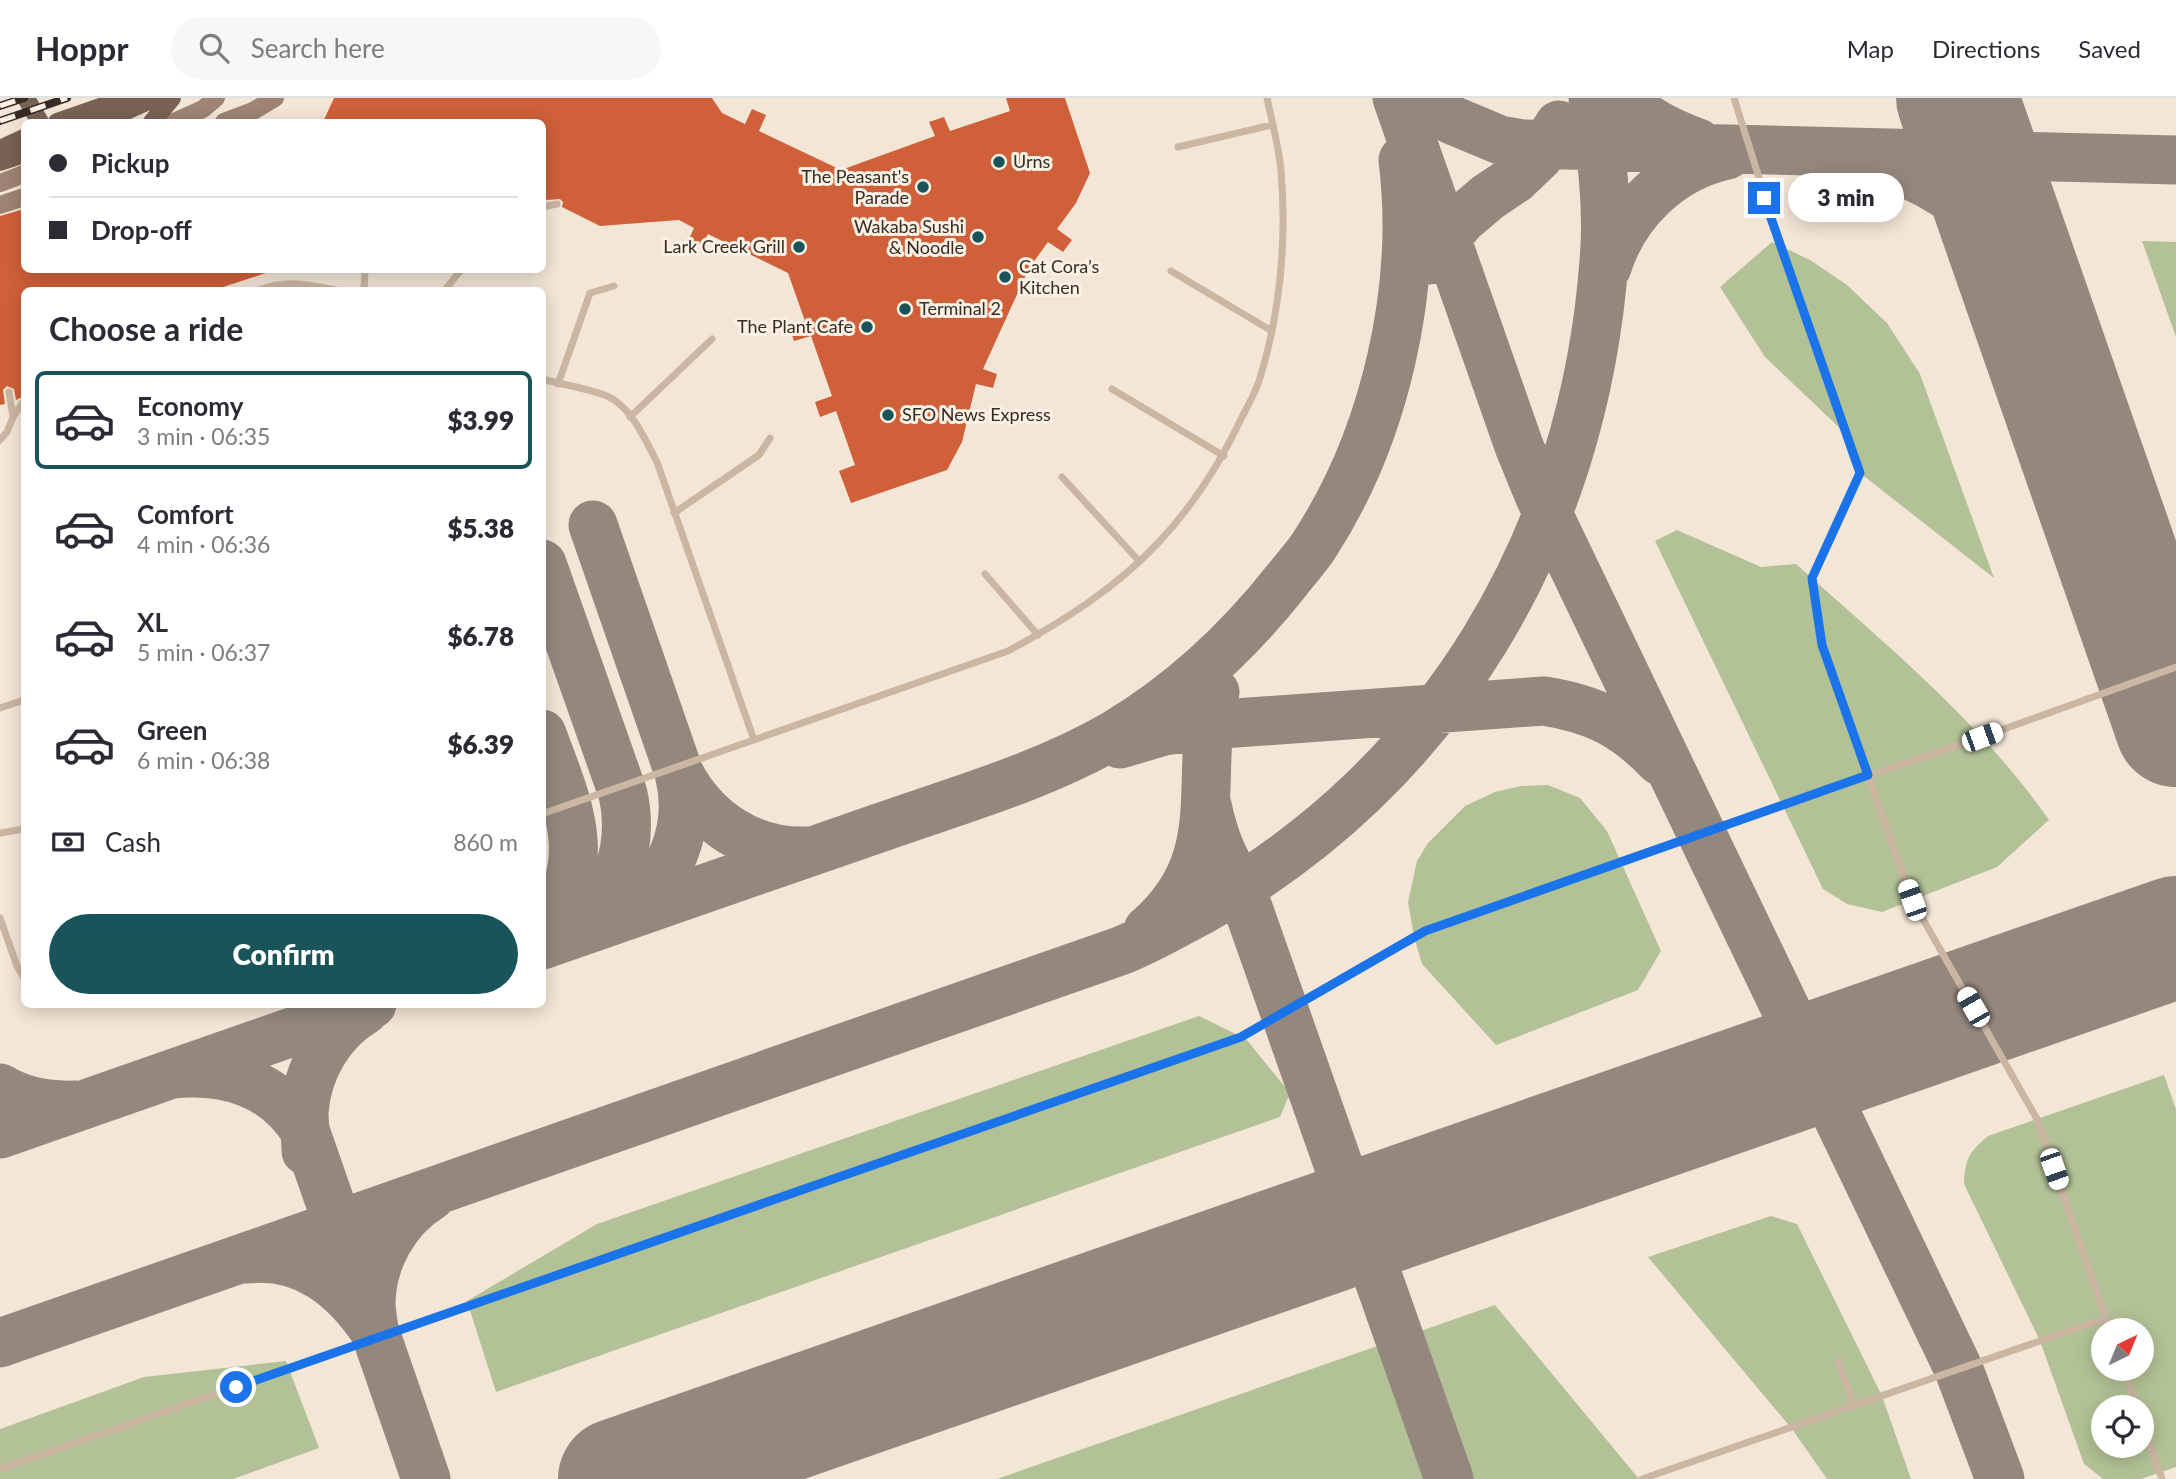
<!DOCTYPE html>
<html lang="en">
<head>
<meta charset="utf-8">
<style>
	:root { --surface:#fff; --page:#f7f7f7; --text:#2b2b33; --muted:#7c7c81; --line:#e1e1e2; --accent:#18545a }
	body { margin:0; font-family:Lato,sans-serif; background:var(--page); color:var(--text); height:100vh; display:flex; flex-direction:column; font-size:26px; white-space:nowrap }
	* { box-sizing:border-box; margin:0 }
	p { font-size:23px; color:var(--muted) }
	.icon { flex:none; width:38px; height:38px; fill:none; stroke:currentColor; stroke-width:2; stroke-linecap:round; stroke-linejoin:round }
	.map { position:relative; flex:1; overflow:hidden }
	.sheet { position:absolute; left:21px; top:189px; width:525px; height:721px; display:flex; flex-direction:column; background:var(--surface); border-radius:10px; box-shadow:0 4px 18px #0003 }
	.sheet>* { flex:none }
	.banner { position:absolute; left:21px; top:21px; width:525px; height:154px; border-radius:10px; box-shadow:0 4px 18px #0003; display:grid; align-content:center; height:154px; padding:0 28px; background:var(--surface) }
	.needle { width:46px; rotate:43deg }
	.controls { position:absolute; left:2091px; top:1220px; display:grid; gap:14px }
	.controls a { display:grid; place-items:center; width:63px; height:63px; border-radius:50%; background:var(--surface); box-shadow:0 4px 18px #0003; font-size:35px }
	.end { position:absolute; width:32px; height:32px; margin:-16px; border:9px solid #1a73e8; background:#fff; box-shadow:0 0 0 4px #fff }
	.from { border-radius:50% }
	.bubble { position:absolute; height:49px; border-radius:24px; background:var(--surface); box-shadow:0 4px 18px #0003; font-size:23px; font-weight:800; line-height:49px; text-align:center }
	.car { position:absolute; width:21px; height:42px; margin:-21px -10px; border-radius:9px; box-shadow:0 0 5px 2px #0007; background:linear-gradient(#fff 24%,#345 0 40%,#fff 0 76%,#345 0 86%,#fff 0) }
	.banner b { display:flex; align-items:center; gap:24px; height:66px; font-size:26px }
	.banner b+b { border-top:2px solid var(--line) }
	.banner i { width:18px; height:18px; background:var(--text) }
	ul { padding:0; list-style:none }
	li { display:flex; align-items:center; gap:21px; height:98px; margin:0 14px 10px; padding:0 14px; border:4px solid transparent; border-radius:10px }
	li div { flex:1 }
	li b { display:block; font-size:26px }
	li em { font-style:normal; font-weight:800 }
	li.current { border-color:var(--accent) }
	li>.icon { width:63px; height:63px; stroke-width:1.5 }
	h2 { padding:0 28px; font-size:32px; line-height:84px }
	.pay { display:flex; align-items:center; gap:18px; height:77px; padding:0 28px; font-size:26px }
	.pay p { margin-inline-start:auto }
	.button { display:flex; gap:14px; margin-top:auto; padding:14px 28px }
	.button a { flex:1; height:80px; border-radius:42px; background:var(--accent); color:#fff; font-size:28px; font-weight:800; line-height:80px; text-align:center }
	header { display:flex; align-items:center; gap:42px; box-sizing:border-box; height:98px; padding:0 35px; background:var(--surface); border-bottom:2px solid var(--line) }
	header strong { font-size:33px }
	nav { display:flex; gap:38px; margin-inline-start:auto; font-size:24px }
	.search { width:490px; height:63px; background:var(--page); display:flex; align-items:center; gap:18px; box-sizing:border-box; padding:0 24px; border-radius:38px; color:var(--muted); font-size:26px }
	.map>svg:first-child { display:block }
	.green { fill:#b3c296; fill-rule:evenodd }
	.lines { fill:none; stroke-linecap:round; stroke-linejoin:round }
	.taxiway { stroke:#94887e; stroke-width:49 }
	.runway { stroke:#94887e; stroke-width:122 }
	.building { fill:#cf6039 }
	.lane { stroke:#cbb6a2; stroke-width:7 }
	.secondary { stroke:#9f8474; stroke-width:18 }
	.primary { stroke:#796255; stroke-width:18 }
	.rail-casing { stroke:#362b25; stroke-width:8 }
	.rail { stroke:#faf0e3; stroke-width:5; stroke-dasharray:16; stroke-linecap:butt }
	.route { stroke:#1a73e8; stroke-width:9 }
	.poi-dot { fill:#18545a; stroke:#faf0e3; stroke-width:2.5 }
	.labels { text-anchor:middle; stroke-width:6; stroke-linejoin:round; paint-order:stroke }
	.poi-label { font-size:18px; fill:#362b25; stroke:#faf0e3; text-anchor:start }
</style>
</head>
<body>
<header>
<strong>Hoppr</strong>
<div class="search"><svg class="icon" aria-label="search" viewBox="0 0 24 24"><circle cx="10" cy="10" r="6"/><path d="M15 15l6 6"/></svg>Search here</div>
<nav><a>Map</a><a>Directions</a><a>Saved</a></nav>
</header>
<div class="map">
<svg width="2176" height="1381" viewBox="0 0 2176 1381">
	<rect width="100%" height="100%" fill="#f3e6d7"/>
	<path class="green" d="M 2142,143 L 2176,144 L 2176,239 Z
		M 1772,144 L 1810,162 L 1847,187 L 1887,225 L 1920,276 L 1994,480 L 1860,375 L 1848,338 L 1765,259 L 1720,189 Z
		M 1677,432 L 1761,469 L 1796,466 C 1885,546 1980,623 2049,722 L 1997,769 L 1882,814 L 1847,806 L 1823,791 L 1655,443 Z
		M 1548,687 L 1580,700 L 1607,733 L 1661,853 L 1638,892 L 1496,947 L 1422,866 L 1414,839 L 1408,804 L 1417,763 L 1428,745 L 1465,708 L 1495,694 L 1521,688 Z
		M 1199,918 L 1246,941 L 1290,995 L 1280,1019 L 496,1294 L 467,1203 L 597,1126 Z
		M 2164,977 L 2176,1011 L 2176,1369 L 2141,1381 L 2103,1381 L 2084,1366 L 2040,1243 L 1964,1086 C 1965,1061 1969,1054 1988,1038 ZM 2104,1232 L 2142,1232 L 2142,1270 L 2104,1270 ZM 2104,1309 L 2142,1309 L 2142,1348 L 2104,1348 Z
		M 1771,1118 L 1797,1126 L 1882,1298 L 1911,1381 L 1827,1381 L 1792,1331 L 1648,1159 Z
		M 1495,1207 L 1639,1381 L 997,1381 Z
		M 286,1263 L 319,1350 L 233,1381 L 0,1381 L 0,1331 L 144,1279 Z"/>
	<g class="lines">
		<path class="taxiway" d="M 1397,0 L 1519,348 L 1539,397 L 1959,1272 L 2000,1381
			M 1424,0 L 1452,22 L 1500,42 L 1522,46 L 2176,62
			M 1622,0 C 1643,22 1670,35 1698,45
			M 1875,63 C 1914,78 1953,94 1981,126 C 2000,149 2014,179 2029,205
			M 1429,162 L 1461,122 L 1488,99 L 1515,81 L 1539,58 L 1559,27
			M 1607,169 C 1624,114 1670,69 1727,57
			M 593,427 L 679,675 C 693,729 671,784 624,816
			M 542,466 L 623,696 C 634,746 618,802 574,832
			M 542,636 C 567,705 598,766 542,830
			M 1120,646 L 1164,633 L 1208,627 L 1544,603 C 1594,611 1625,626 1660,663
			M 679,675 C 704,723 750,755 807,753
			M 1207,707 C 1214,740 1223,762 1241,790 L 1449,1381
			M 1148,832 C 1231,760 1193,685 1215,594
			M 542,847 C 655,808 767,768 879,730 C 958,702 1041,679 1114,637 C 1181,597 1239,543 1287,482 C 1296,470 1307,459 1315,446 C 1385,338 1419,190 1403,62
			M 172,976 C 227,971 276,985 306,1035 L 426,1381
			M 0,990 C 23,1004 49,1008 76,1007
			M 0,1036 L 372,906
			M 306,1053 C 306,1040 304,1027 304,1014 C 307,973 329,933 365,912
			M 248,1161 C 304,1155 344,1188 374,1232 C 373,1223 371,1213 371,1204 C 372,1162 395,1120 431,1098
			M 0,1245 L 1120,853 C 1148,842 1173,827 1200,813 C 1443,679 1584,437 1604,163 C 1609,108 1601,54 1593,0"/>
		<path class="runway" d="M 1957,0 L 2176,628
			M 619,1381 L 2176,839"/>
	</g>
	<path class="building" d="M 334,0 L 712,0 L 722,15 L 745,26 L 752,11 L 766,17 L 759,33 L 841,72 L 935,38 L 929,24 L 944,19 L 950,33 L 1010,13 L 1006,0 L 1065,0 L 1090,75 L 1076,105 L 1057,131 L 1072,142 L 1063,154 L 1048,144 L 1029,170 L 983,271 L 997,276 L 993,290 L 976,286 L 962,344 L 947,372 L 851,405 L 839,373 L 855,367 L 836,313 L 820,319 L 815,304 L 832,298 L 811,238 L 794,243 L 789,228 L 805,223 L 788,175 L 708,136 L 702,147 L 689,141 L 694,130 L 679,122 L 600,128 L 562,109 L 563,104 L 560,101 L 547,102 L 542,99 L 542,24 L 323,24 Z
		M 24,111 L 24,172 L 268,172 L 269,174 L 214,192 L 24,192 L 24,298 L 16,302 L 14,291 L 7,288 L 3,292 L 5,306 L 0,307 L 0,118 Z"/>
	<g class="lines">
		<path class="lane" d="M 1734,0 L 1780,147 L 1860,375 L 1812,480 L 1822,547 L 1912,802 L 2037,1021 L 2110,1232
			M 1178,49 L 1272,27
			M 542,109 L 557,106
			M 1171,173 L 1272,233
			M 259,192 C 289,181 306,187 336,192
			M 364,192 L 365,172
			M 445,192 L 461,172
			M 542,281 C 564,287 587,290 607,298 C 632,309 645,342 657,364 L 754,642
			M 558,286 L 590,195 L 614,188
			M 1112,291 L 1224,358
			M 9,294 L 13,319 L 23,304
			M 630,319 L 712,241
			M 0,342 L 7,334 L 13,319
			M 1062,379 L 1139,463
			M 674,415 L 759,357 L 770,340
			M 985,476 L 1038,537
			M 0,610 L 24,602
			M 542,716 L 1008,553 C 1062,524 1116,490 1158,445 C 1194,407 1221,364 1243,317 C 1249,306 1255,295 1259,283 C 1280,217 1287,142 1281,73 C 1279,49 1272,24 1267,0
			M 0,735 L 24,731
			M 0,820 L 17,868 L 24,880
			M 1838,1263 L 1854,1308
			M 2124,1270 L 2137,1309
			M 2142,1324 L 2162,1381
			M 0,1371 L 1241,939 L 1425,833 L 1620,763 L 1982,639 L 2176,569
			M 1642,1381 L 2106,1220"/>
		<path class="secondary" d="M 174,24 L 203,11 L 216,0
			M 224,24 L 253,13 L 275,0
			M 0,85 L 24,76
			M 0,107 L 24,99"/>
		<path class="primary" d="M 27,2 L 40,24
			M 57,24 L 126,0
			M 102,24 L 155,0
			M 152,24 L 172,0
			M 0,51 L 24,40
			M 0,64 L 24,56"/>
		<g class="rail-casing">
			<path id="rail" d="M 0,8 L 24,0
				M 0,23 L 67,0"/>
		</g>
		<use href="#rail" class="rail"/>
	</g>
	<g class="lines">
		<path class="route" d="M 236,1289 L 1241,939 L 1425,833 L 1868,677 L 1822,547 L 1812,480 L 1860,375 L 1764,100"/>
	</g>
	<g class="poi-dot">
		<circle cx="999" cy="64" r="7"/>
		<circle cx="923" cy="89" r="7"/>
		<circle cx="978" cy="139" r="7"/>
		<circle cx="799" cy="149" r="7"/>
		<circle cx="1005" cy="179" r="7"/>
		<circle cx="905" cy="211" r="7"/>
		<circle cx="867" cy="229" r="7"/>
		<circle cx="888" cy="317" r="7"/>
	</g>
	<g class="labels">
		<g class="poi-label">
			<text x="1013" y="70">Urns</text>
			<text x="909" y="85" text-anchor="end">The Peasant's<tspan x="909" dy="21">Parade</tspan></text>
			<text x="964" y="135" text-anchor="end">Wakaba Sushi<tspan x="964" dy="21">&amp; Noodle</tspan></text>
			<text x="785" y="155" text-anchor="end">Lark Creek Grill</text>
			<text x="1019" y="175">Cat Cora’s<tspan x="1019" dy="21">Kitchen</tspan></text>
			<text x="919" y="217">Terminal 2</text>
			<text x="853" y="235" text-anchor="end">The Plant Cafe</text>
			<text x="902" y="323">SFO News Express</text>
		</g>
	</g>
</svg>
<div class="controls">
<a><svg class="needle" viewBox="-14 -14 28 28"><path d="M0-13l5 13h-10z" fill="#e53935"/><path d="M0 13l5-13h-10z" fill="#7c7c81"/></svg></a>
<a><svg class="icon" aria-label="locate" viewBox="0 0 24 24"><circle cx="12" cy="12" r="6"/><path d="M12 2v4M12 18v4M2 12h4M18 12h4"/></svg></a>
</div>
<i class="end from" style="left:236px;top:1289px"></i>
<i class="end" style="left:1764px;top:100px"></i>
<div class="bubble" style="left:1788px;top:75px;width:116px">3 min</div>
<i class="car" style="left:1982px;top:639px;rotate:70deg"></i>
<i class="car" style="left:1912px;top:802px;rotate:341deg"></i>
<i class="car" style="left:1973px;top:909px;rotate:330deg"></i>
<i class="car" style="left:2054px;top:1071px;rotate:161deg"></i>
<div class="banner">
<b><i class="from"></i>Pickup</b>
<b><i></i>Drop-off</b>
</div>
<section class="sheet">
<h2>Choose a ride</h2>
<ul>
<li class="current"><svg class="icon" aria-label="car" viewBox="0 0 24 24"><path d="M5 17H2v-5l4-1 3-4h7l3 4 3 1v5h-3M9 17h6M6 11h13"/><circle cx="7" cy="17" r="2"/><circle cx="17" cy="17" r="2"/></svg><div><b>Economy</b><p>3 min · 06:35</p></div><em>$3.99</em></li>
<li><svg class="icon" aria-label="car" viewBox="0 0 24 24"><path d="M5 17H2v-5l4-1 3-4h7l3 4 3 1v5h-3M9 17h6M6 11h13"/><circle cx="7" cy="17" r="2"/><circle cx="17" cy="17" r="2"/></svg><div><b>Comfort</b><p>4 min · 06:36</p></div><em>$5.38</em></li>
<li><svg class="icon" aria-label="car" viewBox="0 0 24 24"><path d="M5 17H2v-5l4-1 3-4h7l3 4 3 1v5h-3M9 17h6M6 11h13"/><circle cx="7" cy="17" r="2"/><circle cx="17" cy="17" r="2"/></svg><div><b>XL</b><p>5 min · 06:37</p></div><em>$6.78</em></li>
<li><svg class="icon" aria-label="car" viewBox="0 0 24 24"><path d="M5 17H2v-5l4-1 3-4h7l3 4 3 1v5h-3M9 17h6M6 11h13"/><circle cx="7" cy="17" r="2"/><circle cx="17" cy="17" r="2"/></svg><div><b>Green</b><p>6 min · 06:38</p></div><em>$6.39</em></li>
</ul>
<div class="pay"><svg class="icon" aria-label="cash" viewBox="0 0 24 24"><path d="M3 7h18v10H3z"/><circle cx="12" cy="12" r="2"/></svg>Cash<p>860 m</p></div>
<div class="button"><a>Confirm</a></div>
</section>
</div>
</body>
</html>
